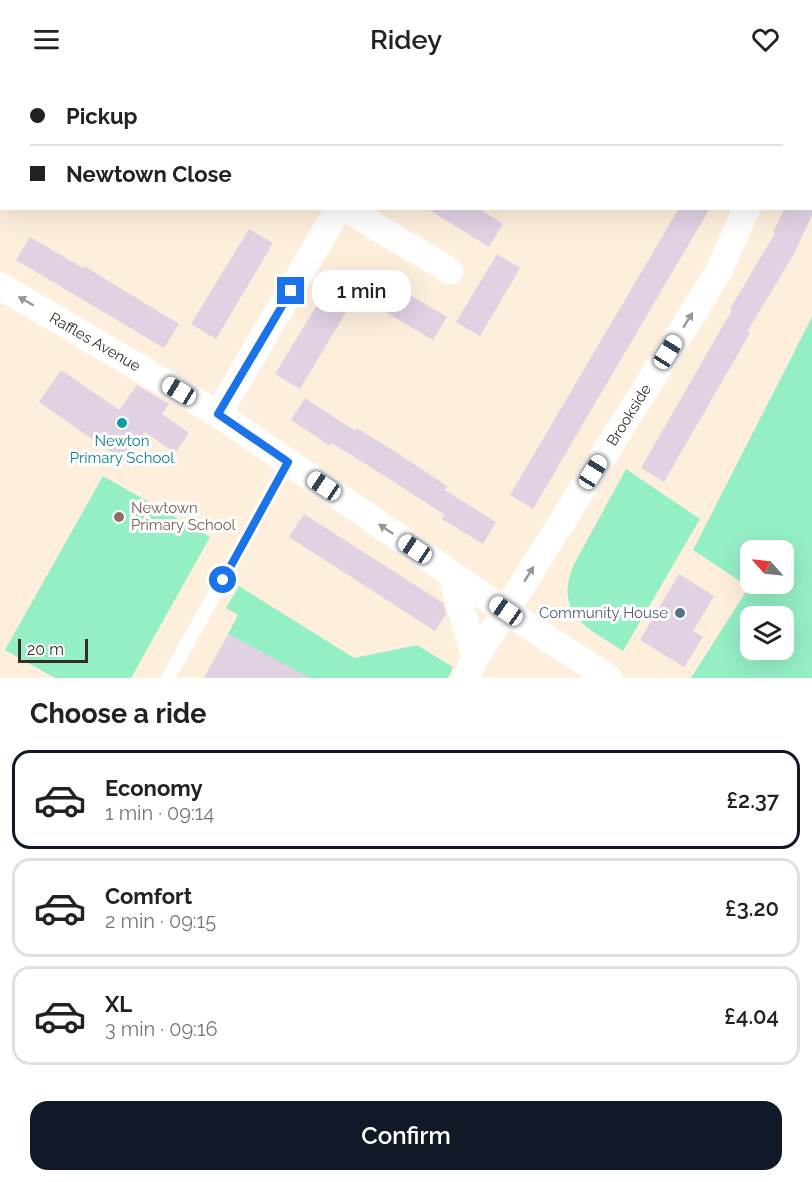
<!DOCTYPE html>
<html lang="en">
<head>
<meta charset="utf-8">
<style>
	:root { --surface:#fff; --page:#f6f6f6; --text:#222; --muted:#767676; --line:#e0e0e0; --accent:#111827 }
	body { margin:0; font-family:Raleway,sans-serif; background:var(--page); color:var(--text); height:100vh; display:flex; flex-direction:column; font-size:22px; white-space:nowrap }
	* { box-sizing:border-box; margin:0 }
	p { font-size:20px; color:var(--muted) }
	.icon { flex:none; width:33px; height:33px; fill:none; stroke:currentColor; stroke-width:2; stroke-linecap:round; stroke-linejoin:round }
	.map { position:relative; height:600px; overflow:hidden }
	.panel { display:flex; flex-direction:column; background:var(--surface); flex:1 }
	.panel>* { flex:none }
	.banner { position:absolute; left:0px; top:0px; width:813px; height:132px; box-shadow:0 6px 24px #0002; display:grid; align-content:center; height:132px; padding:0 30px; background:var(--surface) }
	.needle { width:39px; rotate:297deg }
	.tools { position:absolute; left:740px; top:462px; display:grid; gap:12px }
	.tools a { display:grid; place-items:center; width:54px; height:54px; border-radius:12px; background:var(--surface); box-shadow:0 6px 24px #0002; font-size:30px }
	.scale { position:absolute; left:18px; bottom:15px; width:70px; box-sizing:border-box; padding-left:6px; border:3px solid #342e27; border-top:0; font-size:16px; line-height:21px; white-space:nowrap; color:#342e27; -webkit-text-stroke:4px #fff; paint-order:stroke }
	.end { position:absolute; width:27px; height:27px; margin:-14px; border:8px solid #1a73e8; background:#fff; box-shadow:0 0 0 3px #fff }
	.from { border-radius:50% }
	.bubble { position:absolute; height:42px; border-radius:18px; background:var(--surface); box-shadow:0 6px 24px #0002; font-size:20px; font-weight:600; line-height:42px; text-align:center }
	.car { position:absolute; width:18px; height:36px; margin:-18px -9px; border-radius:8px; box-shadow:0 0 4px 2px #0007; background:linear-gradient(#fff 24%,#345 0 40%,#fff 0 76%,#345 0 86%,#fff 0) }
	.banner b { display:flex; align-items:center; gap:21px; height:57px; font-size:22px }
	.banner b+b { border-top:2px solid var(--line) }
	.banner i { width:15px; height:15px; background:var(--text) }
	ul { padding:0; list-style:none }
	li { display:flex; align-items:center; gap:18px; height:99px; margin:0 12px 9px; padding:0 18px; border:3px solid var(--line); border-radius:18px }
	li div { flex:1 }
	li b { display:block; font-size:22px }
	li em { font-style:normal; font-weight:600 }
	li.current { border-color:var(--accent) }
	li>.icon { width:54px; height:54px; stroke-width:1.5 }
	h2 { padding:0 30px; font-size:27px; line-height:72px }
	.primary-button { display:flex; gap:12px; margin-top:auto; padding:12px 30px }
	.primary-button a { flex:1; height:69px; border-radius:18px; background:var(--accent); color:#fff; font-size:24px; font-weight:600; line-height:69px; text-align:center }
	header { display:flex; justify-content:space-between; align-items:center; height:78px; padding:0 30px; background:var(--surface); font-size:27px; font-weight:600 }
	.map>svg:first-child { display:block }
	.green { fill:#94efc5; fill-rule:evenodd }
	.building { fill:#e0d1e3 }
	.lines { fill:none; stroke-linecap:round; stroke-linejoin:round }
	.service { stroke:#fff; stroke-width:14 }
	.minor { stroke:#fff; stroke-width:27 }
	.secondary { stroke:#fff; stroke-width:33 }
	.oneway { fill:#9a9693 }
	.route { stroke:#1a73e8; stroke-width:8 }
	.culture-dot { fill:#0f9aa8; stroke:#fff; stroke-width:2 }
	.education-dot { fill:#8d6e63; stroke:#fff; stroke-width:2 }
	.service-dot { fill:#5c6f8a; stroke:#fff; stroke-width:2 }
	.labels { text-anchor:middle; stroke-width:6; stroke-linejoin:round; paint-order:stroke }
	.street-label { font-size:15px; fill:#342e27; stroke:#fff }
	.culture-label { font-size:15px; fill:#0d838f; stroke:#fff }
	.education-label { font-size:15px; fill:#785e54; stroke:#fff; text-anchor:start }
	.service-label { font-size:15px; fill:#4e5e75; stroke:#fff; text-anchor:end }
</style>
</head>
<body>
<header><svg class="icon" aria-label="menu" viewBox="0 0 24 24"><path d="M4 6h16M4 12h16M4 18h16"/></svg>Ridey<svg class="icon" aria-label="heart" viewBox="0 0 24 24"><path d="M12 20l-8-8c-3-5 5-10 8-4 3-6 11-1 8 4z"/></svg></header>
<div class="map">
<svg width="812" height="600" viewBox="0 0 812 600">
	<rect width="100%" height="100%" fill="#feefdd"/>
	<path class="green" d="M 812,239 L 812,600 L 691,600 L 749,509 L 693,472 ZM 750,472 L 783,472 L 783,506 L 750,506 ZM 783,538 L 783,572 L 750,572 L 750,538 Z
		M 626,391 L 700,441 L 623,573 C 588,550 554,537 573,488 Z
		M 103,398 L 210,459 L 131,600 L 55,600 L 5,572 Z
		M 239,508 L 354,580 L 417,567 L 453,589 L 448,600 L 295,600 L 298,594 L 228,556 L 238,537 L 226,530 Z"/>
	<path class="building" d="M 426,130 L 478,130 L 503,146 L 489,169 Z
		M 679,130 L 710,130 L 533,431 L 510,417 Z
		M 785,130 L 812,130 L 812,137 L 794,176 L 747,254 L 750,255 L 664,404 L 641,390 L 732,232 L 730,231 L 775,155 L 773,154 Z
		M 249,151 L 273,165 L 216,261 L 191,246 Z
		M 30,159 L 83,190 L 84,188 L 179,246 L 164,270 L 16,182 Z
		M 497,176 L 520,190 L 480,258 L 456,244 Z
		M 333,201 L 357,216 L 300,311 L 275,296 Z
		M 383,201 L 447,239 L 433,262 L 369,224 Z
		M 61,292 L 119,332 L 137,307 L 169,326 L 162,336 L 189,355 L 175,375 L 145,354 L 125,384 L 39,324 Z
		M 305,320 L 355,353 L 357,350 L 397,375 L 447,408 L 445,412 L 496,444 L 483,466 L 442,441 L 445,437 L 394,404 L 332,365 L 330,368 L 291,342 Z
		M 304,436 L 443,525 L 446,536 L 435,553 L 289,459 Z
		M 679,496 L 714,518 L 693,553 L 703,559 L 684,589 L 640,562 Z
		M 228,556 L 310,600 L 204,600 Z"/>
	<g class="lines">
		<path class="service" d="M 168,600 L 288,384"/>
		<path class="minor" d="M 589,2 L 589,0
			M 807,2 L 808,0
			M 345,130 L 450,193
			M 0,208 L 218,336 L 506,533 L 609,600
			M 218,336 L 339,130
			M 451,496 L 475,580
			M 466,600 L 475,580 L 506,533 L 718,195 L 747,130"/>
		<path class="secondary" d="M 0,23 L 2,21"/>
	</g>
	<defs><path id="oneway-solid" d="M-6-.8H1V-3.2L6.5 0L1 3.2V.8H-6Z" transform="scale(1.5)"/></defs>
	<g class="oneway">
		<use href="#oneway-solid" transform="translate(26 223) rotate(-150)"/>
		<use href="#oneway-solid" transform="translate(688 242) rotate(-58)"/>
		<use href="#oneway-solid" transform="translate(386 451) rotate(-146)"/>
		<use href="#oneway-solid" transform="translate(529 496) rotate(-58)"/>
	</g>
	<g class="lines">
		<path class="route" d="M 223,502 L 288,384 L 218,336 L 291,213"/>
	</g>
	<circle class="culture-dot" cx="122" cy="345" r="6"/>
	<circle class="education-dot" cx="119" cy="439" r="6"/>
	<circle class="service-dot" cx="680" cy="535" r="6"/>
	<g class="labels">
		<g class="street-label">
			<text transform="translate(95 264) rotate(30)" y="5">Raffles Avenue</text>
			<text transform="translate(629 337) rotate(-58)" y="5">Brookside</text>
		</g>
		<g class="culture-label">
			<text x="122" y="368">Newton<tspan x="122" dy="17">Primary School</tspan></text>
		</g>
		<g class="education-label">
			<text x="131" y="435">Newtown<tspan x="131" dy="17">Primary School</tspan></text>
		</g>
		<g class="service-label">
			<text x="668" y="540">Community House</text>
		</g>
	</g>
</svg>
<div class="tools">
<a><svg class="needle" viewBox="-14 -14 28 28"><path d="M0-13l5 13h-10z" fill="#e53935"/><path d="M0 13l5-13h-10z" fill="#767676"/></svg></a>
<a><svg class="icon" aria-label="layers" viewBox="0 0 24 24"><path d="M12 4l9 5-9 5-9-5zM3 14l9 5 9-5"/></svg></a>
</div>
<div class="scale">20 m</div>
<i class="end from" style="left:223px;top:502px"></i>
<i class="end" style="left:291px;top:213px"></i>
<div class="bubble" style="left:312px;top:192px;width:99px">1 min</div>
<i class="car" style="left:668px;top:274px;rotate:32deg"></i>
<i class="car" style="left:179px;top:313px;rotate:301deg"></i>
<i class="car" style="left:593px;top:394px;rotate:32deg"></i>
<i class="car" style="left:324px;top:408px;rotate:304deg"></i>
<i class="car" style="left:415px;top:471px;rotate:304deg"></i>
<i class="car" style="left:506px;top:533px;rotate:305deg"></i>
<div class="banner">
<b><i class="from"></i>Pickup</b>
<b><i></i>Newtown Close</b>
</div>
</div>
<section class="panel">
<h2>Choose a ride</h2>
<ul>
<li class="current"><svg class="icon" aria-label="car" viewBox="0 0 24 24"><path d="M5 17H2v-5l4-1 3-4h7l3 4 3 1v5h-3M9 17h6M6 11h13"/><circle cx="7" cy="17" r="2"/><circle cx="17" cy="17" r="2"/></svg><div><b>Economy</b><p>1 min · 09:14</p></div><em>£2.37</em></li>
<li><svg class="icon" aria-label="car" viewBox="0 0 24 24"><path d="M5 17H2v-5l4-1 3-4h7l3 4 3 1v5h-3M9 17h6M6 11h13"/><circle cx="7" cy="17" r="2"/><circle cx="17" cy="17" r="2"/></svg><div><b>Comfort</b><p>2 min · 09:15</p></div><em>£3.20</em></li>
<li><svg class="icon" aria-label="car" viewBox="0 0 24 24"><path d="M5 17H2v-5l4-1 3-4h7l3 4 3 1v5h-3M9 17h6M6 11h13"/><circle cx="7" cy="17" r="2"/><circle cx="17" cy="17" r="2"/></svg><div><b>XL</b><p>3 min · 09:16</p></div><em>£4.04</em></li>
</ul>
<div class="primary-button"><a>Confirm</a></div>
</section>
</body>
</html>
